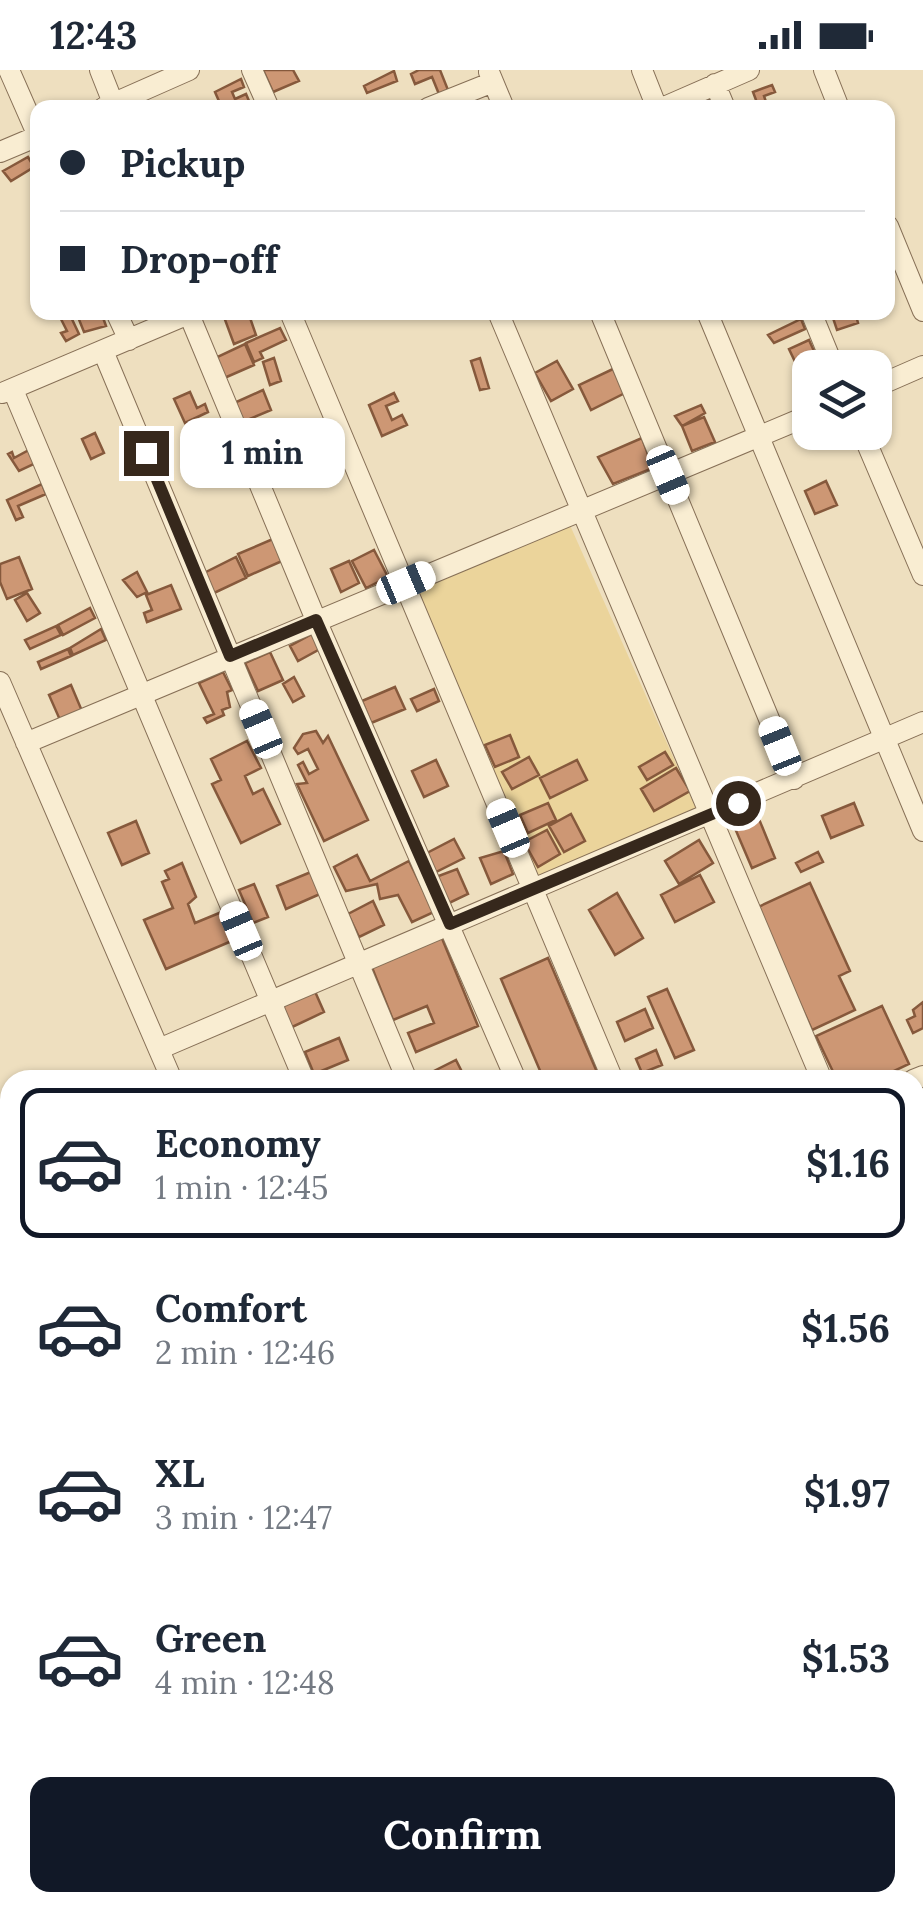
<!DOCTYPE html>
<html lang="en">
<head>
<meta charset="utf-8">
<style>
	:root { --surface:#fff; --page:#f2f2f3; --text:#1f2937; --muted:#747a83; --line:#e0e1e3; --accent:#111827 }
	body { margin:0; font-family:Lora,serif; background:var(--page); color:var(--text); height:100vh; display:flex; flex-direction:column; font-size:38px; white-space:nowrap }
	* { box-sizing:border-box; margin:0 }
	p { font-size:32px; color:var(--muted) }
	.icon { flex:none; width:55px; height:55px; fill:none; stroke:currentColor; stroke-width:2; stroke-linecap:round; stroke-linejoin:round }
	.map { position:relative; flex:1; overflow:hidden }
	.drawer { position:absolute; left:0px; top:1000px; width:925px; height:842px; display:flex; flex-direction:column; background:var(--surface); border-radius:30px 30px 0 0; box-shadow:0 2px 8px #0004 }
	.drawer>* { flex:none }
	.hud { position:absolute; left:30px; top:30px; width:865px; height:220px; border-radius:20px; box-shadow:0 2px 8px #0004; display:grid; align-content:center; height:220px; padding:0 30px; background:var(--surface) }
	.buttons { position:absolute; left:792px; top:280px; display:grid; gap:20px }
	.buttons a { display:grid; place-items:center; width:100px; height:100px; border-radius:20px; background:var(--surface); box-shadow:0 2px 8px #0004; font-size:50px }
	.end { position:absolute; width:45px; height:45px; margin:-22px; border:12px solid #36281c; background:#fff; box-shadow:0 0 0 5px #fff }
	.from { border-radius:50% }
	.bubble { position:absolute; height:70px; border-radius:20px; background:var(--surface); box-shadow:0 2px 8px #0004; font-size:32px; font-weight:800; line-height:70px; text-align:center }
	.car { position:absolute; width:30px; height:60px; margin:-30px -15px; border-radius:12px; box-shadow:0 0 8px 2px #0007; background:linear-gradient(#fff 24%,#345 0 40%,#fff 0 76%,#345 0 86%,#fff 0) }
	.hud b { display:flex; align-items:center; gap:35px; height:95px; font-size:38px }
	.hud b+b { border-top:2px solid var(--line) }
	.hud i { width:25px; height:25px; background:var(--text) }
	ul { padding:18px 0 0; list-style:none }
	li { display:flex; align-items:center; gap:30px; height:150px; margin:0 20px 15px; padding:0 10px; border:5px solid transparent; border-radius:20px }
	li div { flex:1 }
	li b { display:block; font-size:38px }
	li em { font-style:normal; font-weight:800 }
	li.on { border-color:var(--accent) }
	li>.icon { width:90px; height:90px; stroke-width:1.5 }
	.action { display:flex; gap:20px; margin-top:auto; padding:20px 30px }
	.action a { flex:1; height:115px; border-radius:20px; background:var(--accent); color:#fff; font-size:40px; font-weight:800; line-height:115px; text-align:center }
	.status { display:flex; justify-content:space-between; align-items:center; height:70px; padding:0 50px; background:var(--surface); direction:ltr }
	.status svg { height:28px; fill:currentColor }
	.map>svg:first-child { display:block }
	.sand { fill:#ebd49b }
	.building { fill:#cd9774; stroke:#86593c; stroke-width:2.5 }
	.lines { fill:none; stroke-linecap:round; stroke-linejoin:round }
	.minor-casing { stroke:#877057; stroke-width:22 }
	.minor { stroke:#f9edd2; stroke-width:20 }
	.route { stroke:#36281c; stroke-width:12 }
</style>
</head>
<body>
<div class="status"><b>12:43</b><svg viewBox="0 0 49 12"><path d="M0 12V9h3v3zM5 12V6h3v6zM10 12V3h3v9zM15 12V0h3v12zM26 1h20v11H26zM47 4h2v5h-2z"/></svg></div>
<div class="map">
<svg width="923" height="1841" viewBox="0 0 923 1841">
	<rect width="100%" height="100%" fill="#eedfbf"/>
	<path class="sand" d="M 569,453 L 699,745 L 538,816 L 412,518 Z"/>
	<path class="building" d="M 263,0 L 293,0 L 299,11 L 273,22 Z
		M 419,0 L 440,0 L 450,25 L 441,29 L 432,7 L 415,14 L 411,4 Z
		M 394,1 L 397,11 L 367,23 L 364,16 Z
		M 241,9 L 244,17 L 232,22 L 235,29 L 246,24 L 249,31 L 236,38 L 222,38 L 215,22 Z
		M 772,15 L 775,22 L 764,26 L 768,38 L 759,38 L 753,22 Z
		M 28,87 L 34,97 L 11,111 L 3,101 Z
		M 76,242 L 101,242 L 106,256 L 84,262 Z
		M 236,242 L 248,242 L 256,265 L 234,274 L 224,247 Z
		M 831,242 L 855,242 L 858,253 L 837,260 Z
		M 70,245 L 79,264 L 66,271 L 61,263 L 67,261 L 61,249 Z
		M 801,249 L 805,259 L 774,273 L 768,265 Z
		M 280,258 L 286,270 L 260,282 L 263,288 L 254,292 L 246,273 Z
		M 809,270 L 818,290 L 799,300 L 789,279 Z
		M 245,274 L 254,295 L 222,309 L 213,289 Z
		M 274,288 L 281,311 L 270,315 L 263,292 Z
		M 480,288 L 489,318 L 480,320 L 471,291 Z
		M 557,291 L 573,319 L 551,331 L 535,303 Z
		M 613,299 L 625,323 L 591,340 L 579,315 Z
		M 263,320 L 271,340 L 240,353 L 232,334 Z
		M 190,322 L 197,338 L 205,334 L 208,342 L 185,353 L 174,329 Z
		M 394,323 L 398,331 L 386,336 L 392,350 L 402,345 L 407,355 L 382,366 L 369,335 Z
		M 701,335 L 705,343 L 682,356 L 675,346 Z
		M 704,347 L 715,372 L 692,381 L 682,356 Z
		M 95,363 L 104,383 L 91,389 L 82,369 Z
		M 642,368 L 653,398 L 613,414 L 598,387 Z
		M 29,380 L 36,393 L 19,401 L 8,384 L 12,382 L 14,388 Z
		M 826,411 L 837,435 L 815,444 L 805,421 Z
		M 42,414 L 46,424 L 18,436 L 23,447 L 16,450 L 7,430 Z
		M 273,469 L 282,491 L 248,506 L 238,484 Z
		M 374,480 L 388,507 L 366,518 L 352,491 Z
		M 19,487 L 32,519 L 7,529 L 0,512 L 0,494 Z
		M 236,487 L 246,508 L 214,523 L 204,503 Z
		M 349,491 L 359,513 L 341,522 L 331,499 Z
		M 137,502 L 147,522 L 137,527 L 123,510 Z
		M 171,515 L 181,539 L 147,552 L 144,543 L 152,540 L 146,525 Z
		M 27,523 L 40,543 L 27,551 L 15,530 Z
		M 90,538 L 95,548 L 63,565 L 58,555 Z
		M 56,556 L 61,565 L 30,579 L 25,570 Z
		M 101,559 L 106,570 L 73,585 L 70,578 Z
		M 312,564 L 320,579 L 298,591 L 290,576 Z
		M 68,579 L 71,586 L 41,599 L 38,592 Z
		M 270,582 L 283,610 L 258,621 L 245,593 Z
		M 223,602 L 232,620 L 227,622 L 230,637 L 222,640 L 224,645 L 207,653 L 204,648 L 214,644 L 199,613 Z
		M 294,607 L 304,626 L 293,632 L 283,614 Z
		M 71,615 L 82,641 L 60,650 L 49,625 Z
		M 395,617 L 405,639 L 371,653 L 362,631 Z
		M 434,619 L 439,631 L 417,641 L 411,629 Z
		M 316,661 L 323,673 L 328,666 L 368,750 L 324,771 L 297,714 L 307,713 L 298,695 L 303,692 L 309,704 L 318,699 L 308,679 L 298,684 L 294,678 L 303,664 Z
		M 510,665 L 519,687 L 495,697 L 485,675 Z
		M 247,671 L 261,698 L 245,706 L 253,724 L 263,719 L 280,754 L 241,773 L 212,714 L 221,710 L 211,689 Z
		M 665,682 L 673,695 L 647,710 L 639,697 Z
		M 529,687 L 539,705 L 512,719 L 502,702 Z
		M 436,690 L 448,716 L 424,727 L 412,701 Z
		M 577,690 L 587,710 L 550,728 L 540,708 Z
		M 676,698 L 690,721 L 654,741 L 641,719 Z
		M 752,732 L 775,788 L 752,798 L 728,742 Z
		M 548,733 L 556,750 L 528,763 L 520,745 Z
		M 854,733 L 863,755 L 831,768 L 822,746 Z
		M 571,744 L 585,771 L 564,782 L 549,756 Z
		M 136,751 L 149,783 L 122,795 L 108,763 Z
		M 547,760 L 560,784 L 538,797 L 524,772 Z
		M 454,769 L 464,788 L 434,803 L 425,784 Z
		M 699,770 L 713,793 L 679,814 L 665,791 Z
		M 504,781 L 513,804 L 491,814 L 480,788 Z
		M 818,782 L 823,792 L 801,802 L 796,793 Z
		M 357,785 L 370,811 L 409,791 L 434,842 L 412,852 L 398,825 L 380,829 L 377,814 L 346,821 L 334,797 Z
		M 182,793 L 196,827 L 188,834 L 195,853 L 229,839 L 241,867 L 166,899 L 144,850 L 173,838 L 162,812 L 169,809 L 165,801 Z
		M 457,799 L 468,824 L 449,833 L 436,807 Z
		M 311,802 L 320,824 L 286,839 L 277,816 Z
		M 700,805 L 714,832 L 675,852 L 661,825 Z
		M 810,813 L 850,901 L 839,906 L 855,940 L 812,960 L 756,838 Z
		M 254,814 L 268,847 L 253,853 L 239,820 Z
		M 617,823 L 643,868 L 615,885 L 589,840 Z
		M 373,831 L 384,855 L 359,867 L 348,844 Z
		M 441,866 L 478,956 L 416,982 L 408,963 L 434,953 L 427,936 L 393,950 L 371,895 Z
		M 548,888 L 600,1009 L 597,1010 L 544,1010 L 501,909 Z
		M 313,917 L 324,942 L 290,958 L 278,934 Z
		M 667,919 L 694,980 L 675,988 L 648,927 Z
		M 923,932 L 923,958 L 913,963 L 907,950 L 915,946 L 913,940 Z
		M 882,936 L 909,994 L 875,1010 L 837,1010 L 816,966 Z
		M 645,939 L 653,958 L 625,971 L 617,952 Z
		M 339,968 L 348,990 L 314,1004 L 305,982 Z
		M 656,980 L 662,995 L 642,1003 L 636,989 Z
		M 456,990 L 461,1000 L 457,1006 L 459,1010 L 425,1010 L 432,1007 L 430,1003 Z
		M 923,1051 L 923,1103 L 918,1105 L 915,1097 L 915,1055 Z
		M 10,1161 L 10,1212 L 0,1216 L 0,1165 Z
		M 10,1221 L 10,1325 L 0,1329 L 0,1225 Z
		M 10,1334 L 10,1369 L 0,1373 L 0,1339 Z"/>
	<g class="lines">
		<g class="minor-casing">
			<path id="minor" d="M 9,0 L 38,66
				M 100,0 L 115,38
				M 252,0 L 269,38
				M 642,0 L 657,38
				M 824,0 L 839,38
				M 489,2 L 504,38
				M 715,14 L 725,38
				M 103,38 L 189,0
				M 428,38 L 493,12
				M 662,38 L 749,0
				M 0,82 L 38,66
				M 888,156 L 923,241
				M 116,242 L 129,270
				M 188,242 L 316,550 L 516,1010
				M 290,242 L 613,1010
				M 498,242 L 822,1010
				M 600,242 L 794,709
				M 707,242 L 923,761
				M 811,242 L 834,298
				M 103,281 L 407,1010
				M 875,317 L 923,296
				M 13,320 L 304,1010
				M 2,323 L 193,242
				M 862,362 L 923,505
				M 0,612 L 172,1010
				M 26,673 L 810,345
				M 159,979 L 923,652
				M 913,1010 L 923,1006
				M 915,1227 L 923,1246
				M 915,1368 L 923,1364
				M 915,1459 L 923,1477
				M 0,1470 L 10,1494
				M 0,1534 L 10,1530
				M 0,1672 L 10,1668
				M 915,1717 L 923,1736
				M 0,1757 L 10,1753
				M 150,1832 L 154,1841
				M 527,1832 L 531,1841
				M 756,1832 L 760,1841
				M 865,1832 L 869,1841
				M 660,1841 L 681,1832"/>
		</g>
		<use href="#minor" class="minor"/>
	</g>
	<g class="lines">
		<path class="route" d="M 146,383 L 230,586 L 316,550 L 450,854 L 738,733"/>
	</g>
</svg>
<div class="buttons">
<a><svg class="icon" aria-label="layers" viewBox="0 0 24 24"><path d="M12 4l9 5-9 5-9-5zM3 14l9 5 9-5"/></svg></a>
</div>
<i class="end from" style="left:738px;top:733px"></i>
<i class="end" style="left:146px;top:383px"></i>
<div class="bubble" style="left:180px;top:348px;width:165px">1 min</div>
<i class="car" style="left:668px;top:405px;rotate:157deg"></i>
<i class="car" style="left:406px;top:513px;rotate:67deg"></i>
<i class="car" style="left:261px;top:659px;rotate:337deg"></i>
<i class="car" style="left:780px;top:676px;rotate:338deg"></i>
<i class="car" style="left:508px;top:758px;rotate:337deg"></i>
<i class="car" style="left:241px;top:861px;rotate:337deg"></i>
<div class="hud">
<b><i class="from"></i>Pickup</b>
<b><i></i>Drop-off</b>
</div>
<section class="drawer">
<ul>
<li class="on"><svg class="icon" aria-label="car" viewBox="0 0 24 24"><path d="M5 17H2v-5l4-1 3-4h7l3 4 3 1v5h-3M9 17h6M6 11h13"/><circle cx="7" cy="17" r="2"/><circle cx="17" cy="17" r="2"/></svg><div><b>Economy</b><p>1 min · 12:45</p></div><em>$1.16</em></li>
<li><svg class="icon" aria-label="car" viewBox="0 0 24 24"><path d="M5 17H2v-5l4-1 3-4h7l3 4 3 1v5h-3M9 17h6M6 11h13"/><circle cx="7" cy="17" r="2"/><circle cx="17" cy="17" r="2"/></svg><div><b>Comfort</b><p>2 min · 12:46</p></div><em>$1.56</em></li>
<li><svg class="icon" aria-label="car" viewBox="0 0 24 24"><path d="M5 17H2v-5l4-1 3-4h7l3 4 3 1v5h-3M9 17h6M6 11h13"/><circle cx="7" cy="17" r="2"/><circle cx="17" cy="17" r="2"/></svg><div><b>XL</b><p>3 min · 12:47</p></div><em>$1.97</em></li>
<li><svg class="icon" aria-label="car" viewBox="0 0 24 24"><path d="M5 17H2v-5l4-1 3-4h7l3 4 3 1v5h-3M9 17h6M6 11h13"/><circle cx="7" cy="17" r="2"/><circle cx="17" cy="17" r="2"/></svg><div><b>Green</b><p>4 min · 12:48</p></div><em>$1.53</em></li>
</ul>
<div class="action"><a>Confirm</a></div>
</section>
</div>
</body>
</html>
